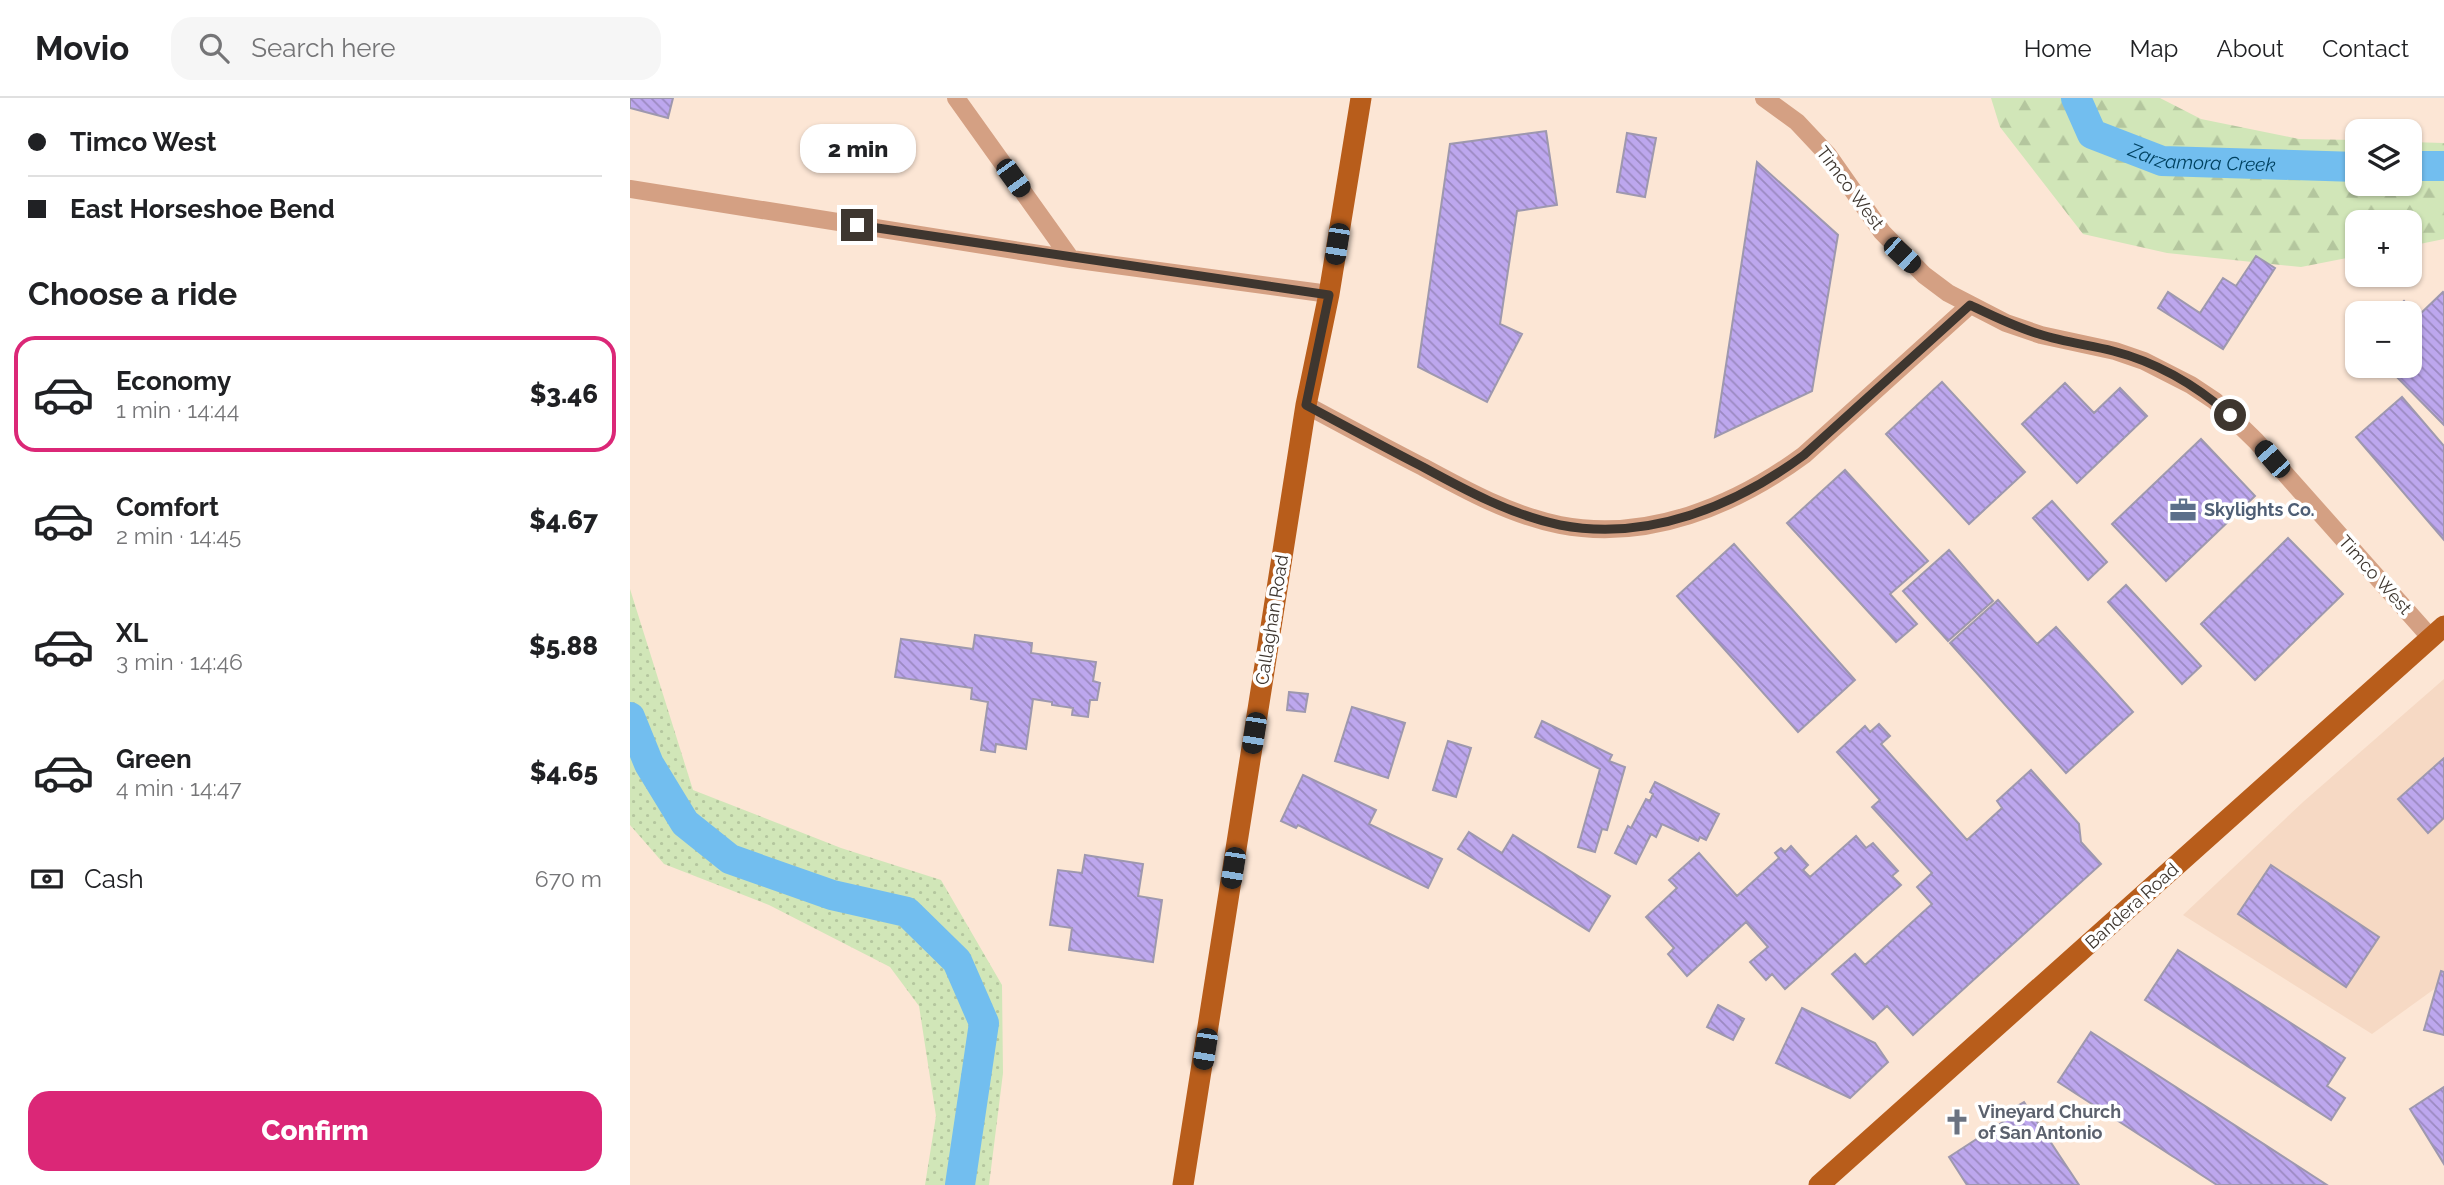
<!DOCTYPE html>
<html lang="en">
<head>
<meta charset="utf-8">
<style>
	:root { --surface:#fff; --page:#f6f6f6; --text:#202124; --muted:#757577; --line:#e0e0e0; --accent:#db2777 }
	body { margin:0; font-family:Raleway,sans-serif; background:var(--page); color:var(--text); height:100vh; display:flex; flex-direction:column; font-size:26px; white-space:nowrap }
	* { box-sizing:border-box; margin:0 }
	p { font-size:23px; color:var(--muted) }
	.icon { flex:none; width:38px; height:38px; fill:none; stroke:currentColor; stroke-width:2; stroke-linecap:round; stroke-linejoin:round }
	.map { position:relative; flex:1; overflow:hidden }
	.drawer { display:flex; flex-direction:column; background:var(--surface); width:630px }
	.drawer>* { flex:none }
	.banner { display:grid; align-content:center; height:154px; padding:0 28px; background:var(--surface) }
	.controls { position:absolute; left:1715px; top:21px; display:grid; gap:14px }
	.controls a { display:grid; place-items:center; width:77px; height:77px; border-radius:14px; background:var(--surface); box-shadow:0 2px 5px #0004; font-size:35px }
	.end { position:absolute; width:32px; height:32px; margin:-16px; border:9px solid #3e362f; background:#fff; box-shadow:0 0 0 4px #fff }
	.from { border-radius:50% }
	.bubble { position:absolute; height:49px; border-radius:21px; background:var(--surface); box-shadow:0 2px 5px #0004; font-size:23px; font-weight:800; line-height:49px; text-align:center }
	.car { position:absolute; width:21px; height:42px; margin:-21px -10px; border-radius:9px; box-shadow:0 0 5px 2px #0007; background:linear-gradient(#222 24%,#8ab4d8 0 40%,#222 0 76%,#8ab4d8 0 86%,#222 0) }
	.banner b { display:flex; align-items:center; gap:24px; height:66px; font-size:26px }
	.banner b+b { border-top:2px solid var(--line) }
	.banner i { width:18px; height:18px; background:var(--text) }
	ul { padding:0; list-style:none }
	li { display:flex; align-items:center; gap:21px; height:116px; margin:0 14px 10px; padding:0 14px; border:4px solid transparent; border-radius:21px }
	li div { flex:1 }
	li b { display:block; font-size:26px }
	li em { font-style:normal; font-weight:800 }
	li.current { border-color:var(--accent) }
	li>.icon { width:63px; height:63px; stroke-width:1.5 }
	h2 { padding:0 28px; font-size:32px; line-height:84px }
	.pay { display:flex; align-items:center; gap:18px; height:77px; padding:0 28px; font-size:26px }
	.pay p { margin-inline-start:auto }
	.primary-button { display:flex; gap:14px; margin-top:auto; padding:14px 28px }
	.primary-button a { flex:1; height:80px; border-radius:21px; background:var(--accent); color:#fff; font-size:28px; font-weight:800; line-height:80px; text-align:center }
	header { display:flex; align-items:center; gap:42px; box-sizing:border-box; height:98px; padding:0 35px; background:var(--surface); border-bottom:2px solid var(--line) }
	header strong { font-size:33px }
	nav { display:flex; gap:38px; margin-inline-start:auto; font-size:24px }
	.search { width:490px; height:63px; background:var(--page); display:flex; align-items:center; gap:18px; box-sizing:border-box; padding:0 24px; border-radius:21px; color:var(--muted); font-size:26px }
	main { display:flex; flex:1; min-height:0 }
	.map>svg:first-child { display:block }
	.built { fill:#f6d9c4 }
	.grass { fill:url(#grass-dots) }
	.forest { fill:url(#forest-firs) }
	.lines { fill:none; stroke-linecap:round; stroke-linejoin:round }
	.river { stroke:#72beef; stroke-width:30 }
	.building { fill:url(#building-back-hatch); stroke:#9e98ae; stroke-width:2 }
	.minor { stroke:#d4a083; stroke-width:18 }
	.major { stroke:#b85d1b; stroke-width:21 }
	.route { stroke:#3e362f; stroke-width:9 }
	.labels { text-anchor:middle; stroke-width:7; stroke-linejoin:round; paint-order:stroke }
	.street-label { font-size:18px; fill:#3e362f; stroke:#fff }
	.service-label { font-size:18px; font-weight:bold; fill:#4e5e75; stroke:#fff; text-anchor:start }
	.worship-label { font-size:18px; font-weight:bold; fill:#5b616d; stroke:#fff; text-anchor:start }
	.water-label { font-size:19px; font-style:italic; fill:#004261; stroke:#fff }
</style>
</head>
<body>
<header>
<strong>Movio</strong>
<div class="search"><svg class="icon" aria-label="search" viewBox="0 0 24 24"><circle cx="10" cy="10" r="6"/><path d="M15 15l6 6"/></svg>Search here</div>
<nav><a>Home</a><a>Map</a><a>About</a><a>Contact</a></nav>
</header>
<main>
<section class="drawer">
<div class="banner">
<b><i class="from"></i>Timco West</b>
<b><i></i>East Horseshoe Bend</b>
</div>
<h2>Choose a ride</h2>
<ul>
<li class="current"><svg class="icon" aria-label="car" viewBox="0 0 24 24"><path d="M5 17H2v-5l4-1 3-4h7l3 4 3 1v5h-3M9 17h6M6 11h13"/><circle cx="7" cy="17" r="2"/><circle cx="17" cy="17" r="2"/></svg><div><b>Economy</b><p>1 min · 14:44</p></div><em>$3.46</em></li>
<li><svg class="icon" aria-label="car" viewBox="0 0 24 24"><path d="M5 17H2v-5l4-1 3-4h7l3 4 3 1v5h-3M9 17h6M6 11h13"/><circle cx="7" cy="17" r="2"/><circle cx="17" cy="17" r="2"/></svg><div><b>Comfort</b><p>2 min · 14:45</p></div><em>$4.67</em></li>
<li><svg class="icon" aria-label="car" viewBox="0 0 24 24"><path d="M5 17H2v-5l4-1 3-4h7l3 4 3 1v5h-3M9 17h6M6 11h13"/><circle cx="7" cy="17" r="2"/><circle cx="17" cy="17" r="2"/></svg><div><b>XL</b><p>3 min · 14:46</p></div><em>$5.88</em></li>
<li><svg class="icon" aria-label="car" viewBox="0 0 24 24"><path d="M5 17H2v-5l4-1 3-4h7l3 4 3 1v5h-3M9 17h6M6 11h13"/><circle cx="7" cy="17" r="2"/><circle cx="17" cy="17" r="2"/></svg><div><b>Green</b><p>4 min · 14:47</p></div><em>$4.65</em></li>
</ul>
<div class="pay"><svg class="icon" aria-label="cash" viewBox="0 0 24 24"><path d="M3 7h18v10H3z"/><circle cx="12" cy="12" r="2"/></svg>Cash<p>670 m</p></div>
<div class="primary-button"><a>Confirm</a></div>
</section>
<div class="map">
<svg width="1814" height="1087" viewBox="0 0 1814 1087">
	<defs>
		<pattern id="grass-dots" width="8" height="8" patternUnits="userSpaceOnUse" patternTransform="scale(1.75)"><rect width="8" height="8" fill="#d1e6b8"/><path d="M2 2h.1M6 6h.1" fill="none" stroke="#b4c69e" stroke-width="1.8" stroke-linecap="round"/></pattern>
		<pattern id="forest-firs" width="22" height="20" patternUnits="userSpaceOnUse" patternTransform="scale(1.75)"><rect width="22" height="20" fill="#d1e6b8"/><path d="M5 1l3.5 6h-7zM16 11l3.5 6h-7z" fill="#b4c69e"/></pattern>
		<pattern id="building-back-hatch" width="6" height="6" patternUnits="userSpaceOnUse" patternTransform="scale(1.75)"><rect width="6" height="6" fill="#bda7ee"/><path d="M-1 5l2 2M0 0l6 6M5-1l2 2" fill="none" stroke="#9b89c1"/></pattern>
	</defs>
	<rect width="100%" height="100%" fill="#fce6d5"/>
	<path class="built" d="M 1814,581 L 1814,884 L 1742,936 L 1553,817 L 1673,704 Z"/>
	<path class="grass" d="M 0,491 L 63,692 L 211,750 L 311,782 L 372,887 L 373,975 L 359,1087 L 295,1087 L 306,1018 L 289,908 L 260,869 L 139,807 L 34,766 L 0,727 Z"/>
	<path class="forest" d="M 1361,0 L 1530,0 L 1571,21 L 1669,41 L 1727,42 L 1727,86 L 1780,86 L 1780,44 L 1814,45 L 1814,141 L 1780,148 L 1780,124 L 1727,124 L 1727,158 L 1671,169 L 1537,155 L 1453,136 L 1370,29 Z"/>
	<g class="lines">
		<g class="river">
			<path id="s1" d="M 1446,0 L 1462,36 L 1532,63 L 1727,69"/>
			<path d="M 1780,68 L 1814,68"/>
			<path d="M 0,619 L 19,666 L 55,725 L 100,761 L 202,797 L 277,814 L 327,863 L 354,925 L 330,1087"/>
		</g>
	</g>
	<path class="building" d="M 0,0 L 43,0 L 38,20 L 0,10 Z
		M 916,33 L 927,107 L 887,113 L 870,226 L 892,236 L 857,304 L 788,269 L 820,46 Z
		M 997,35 L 1026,40 L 1015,99 L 987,94 Z
		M 1127,64 L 1208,137 L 1182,293 L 1085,339 Z
		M 1626,158 L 1645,170 L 1593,251 L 1528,210 L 1538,194 L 1570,215 L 1593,180 L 1606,188 Z
		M 1813,194 L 1814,195 L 1814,327 L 1756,268 L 1780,268 L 1780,215 L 1762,215 L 1774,203 L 1788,218 Z
		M 1312,284 L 1395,374 L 1339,426 L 1256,336 Z
		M 1435,285 L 1464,315 L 1490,290 L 1517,318 L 1447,385 L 1392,326 Z
		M 1772,299 L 1814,348 L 1814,442 L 1726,339 Z
		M 1571,341 L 1625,398 L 1536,483 L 1482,426 Z
		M 1215,372 L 1298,463 L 1260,496 L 1287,526 L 1266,544 L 1157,425 Z
		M 1422,403 L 1477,464 L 1458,482 L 1403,420 Z
		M 1658,440 L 1713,496 L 1625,582 L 1571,526 Z
		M 1104,446 L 1225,582 L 1168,634 L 1047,498 Z
		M 1319,452 L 1363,503 L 1318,543 L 1273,493 Z
		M 1496,487 L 1571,568 L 1552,586 L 1478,504 Z
		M 1368,502 L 1407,546 L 1426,529 L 1503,614 L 1436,675 L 1320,545 Z
		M 345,537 L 402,545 L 401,555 L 466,564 L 463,583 L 470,585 L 467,602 L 460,602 L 458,619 L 442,617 L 443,610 L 422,607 L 422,604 L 403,601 L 396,651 L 366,646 L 365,654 L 351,652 L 358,604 L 341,601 L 342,590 L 265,579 L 271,541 L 343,551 Z
		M 659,594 L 678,596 L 675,614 L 657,612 Z
		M 722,609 L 775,625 L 758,680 L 705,663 Z
		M 912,623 L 982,657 L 979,663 L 995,669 L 977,732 L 972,731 L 965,754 L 948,749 L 970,671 L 905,639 Z
		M 1249,626 L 1260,638 L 1251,646 L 1337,742 L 1372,710 L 1367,703 L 1401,672 L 1449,726 L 1451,744 L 1471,766 L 1283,937 L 1257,908 L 1243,921 L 1202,876 L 1225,856 L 1235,867 L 1302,806 L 1287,789 L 1302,775 L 1242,709 L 1250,702 L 1207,654 L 1235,628 L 1240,634 Z
		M 818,643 L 841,650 L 826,699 L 803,692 Z
		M 1814,660 L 1814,720 L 1798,735 L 1768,701 Z
		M 673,677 L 746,712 L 739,726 L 812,761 L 798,790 L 668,727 L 666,730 L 651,723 Z
		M 1025,684 L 1089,716 L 1076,742 L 1070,739 L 1068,743 L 1032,726 L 1026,739 L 1021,736 L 1006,766 L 985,755 L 998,728 L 1001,730 L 1016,701 L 1020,703 L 1023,696 L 1020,694 Z
		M 839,734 L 872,755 L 883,737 L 980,798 L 959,833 L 828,751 Z
		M 1226,738 L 1236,750 L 1243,745 L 1268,773 L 1262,778 L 1271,787 L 1155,891 L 1142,876 L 1136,882 L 1120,864 L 1138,849 L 1116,824 L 1057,878 L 1038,856 L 1044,850 L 1016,819 L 1047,790 L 1039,782 L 1069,755 L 1107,798 L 1149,760 L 1145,755 L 1151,750 L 1155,754 L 1161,748 L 1178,767 L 1173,772 L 1180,779 Z
		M 455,757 L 513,766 L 508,798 L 532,802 L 523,864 L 439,852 L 442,830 L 420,827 L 428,772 L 452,775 Z
		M 1641,767 L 1749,839 L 1716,889 L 1608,816 Z
		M 1548,852 L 1715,960 L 1697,988 L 1715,1000 L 1701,1022 L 1515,902 Z
		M 1811,873 L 1814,874 L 1814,937 L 1794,932 Z
		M 1088,907 L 1114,921 L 1103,942 L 1077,929 Z
		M 1172,910 L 1245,945 L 1258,964 L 1220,1000 L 1146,965 Z
		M 1461,934 L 1697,1087 L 1587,1087 L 1428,984 Z
		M 1814,989 L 1814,1066 L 1780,1011 Z
		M 1394,1004 L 1449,1087 L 1337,1087 L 1319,1059 L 1385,1016 L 1382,1011 Z"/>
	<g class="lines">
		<path class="minor" d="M 326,0 L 441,161
			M 1134,0 L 1167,24 L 1198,57 L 1252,134 L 1294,177 L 1318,195 L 1376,225 L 1411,237 L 1485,253 L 1514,263 L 1561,287 L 1585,303 L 1626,343 L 1801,540
			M 0,91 L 441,161 L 699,196
			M 676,307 C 715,328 754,349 793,369 C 837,393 881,417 930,427 C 1017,444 1105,408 1174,357 L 1340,207"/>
		<path class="major" d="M 553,1087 L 676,307 L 699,196 L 731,0
			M 1189,1087 L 1814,528"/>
	</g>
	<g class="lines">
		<path class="route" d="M 227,127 L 699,197 L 676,307 C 715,328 754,349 793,369 C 837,393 882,417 930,427 C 1018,444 1105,408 1174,357 L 1340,207 C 1363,218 1385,229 1409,236 C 1433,244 1459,247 1483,253 C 1526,264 1567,288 1600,317"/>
	</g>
	<defs>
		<g id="office-bare" transform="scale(2.1)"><path d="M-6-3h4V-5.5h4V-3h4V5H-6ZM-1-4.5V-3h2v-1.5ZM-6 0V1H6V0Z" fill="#5c6f8a" stroke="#fff" stroke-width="2.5" paint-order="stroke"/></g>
		<g id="church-bare" transform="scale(2.1)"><path d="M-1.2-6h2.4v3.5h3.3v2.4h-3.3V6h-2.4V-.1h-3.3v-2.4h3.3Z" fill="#6b7280" stroke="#fff" stroke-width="2.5" paint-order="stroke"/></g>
	</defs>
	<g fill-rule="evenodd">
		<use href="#office-bare" x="1553" y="412"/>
		<use href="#church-bare" x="1327" y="1024"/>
	</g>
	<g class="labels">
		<g class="street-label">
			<text transform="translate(1220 90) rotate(53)" y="6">Timco West</text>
			<text transform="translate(1745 477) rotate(48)" y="6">Timco West</text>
			<text transform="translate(642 522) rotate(-81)" y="6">Callaghan Road</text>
			<text transform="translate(1502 808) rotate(-42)" y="6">Bandera Road</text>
		</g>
		<g class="service-label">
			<text x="1574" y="418">Skylights Co.</text>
		</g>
		<g class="worship-label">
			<text x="1348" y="1020">Vineyard Church<tspan x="1348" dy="21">of San Antonio</tspan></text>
		</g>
		<g class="water-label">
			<text dy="7" stroke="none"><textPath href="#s1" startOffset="154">Zarzamora Creek</textPath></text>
		</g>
	</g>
</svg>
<div class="controls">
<a><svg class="icon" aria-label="layers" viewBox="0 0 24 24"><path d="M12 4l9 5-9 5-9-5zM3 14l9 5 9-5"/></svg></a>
<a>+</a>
<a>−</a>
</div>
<i class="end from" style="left:1600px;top:317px"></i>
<i class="end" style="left:227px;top:127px"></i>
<div class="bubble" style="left:170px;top:26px;width:116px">2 min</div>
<i class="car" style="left:383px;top:80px;rotate:144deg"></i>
<i class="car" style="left:707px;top:146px;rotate:189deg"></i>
<i class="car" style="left:1272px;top:157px;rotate:133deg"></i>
<i class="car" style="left:1642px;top:361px;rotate:319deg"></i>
<i class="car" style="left:624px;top:635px;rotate:189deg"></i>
<i class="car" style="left:603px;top:770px;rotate:189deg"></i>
<i class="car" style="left:575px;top:951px;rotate:189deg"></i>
</div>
</main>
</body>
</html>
